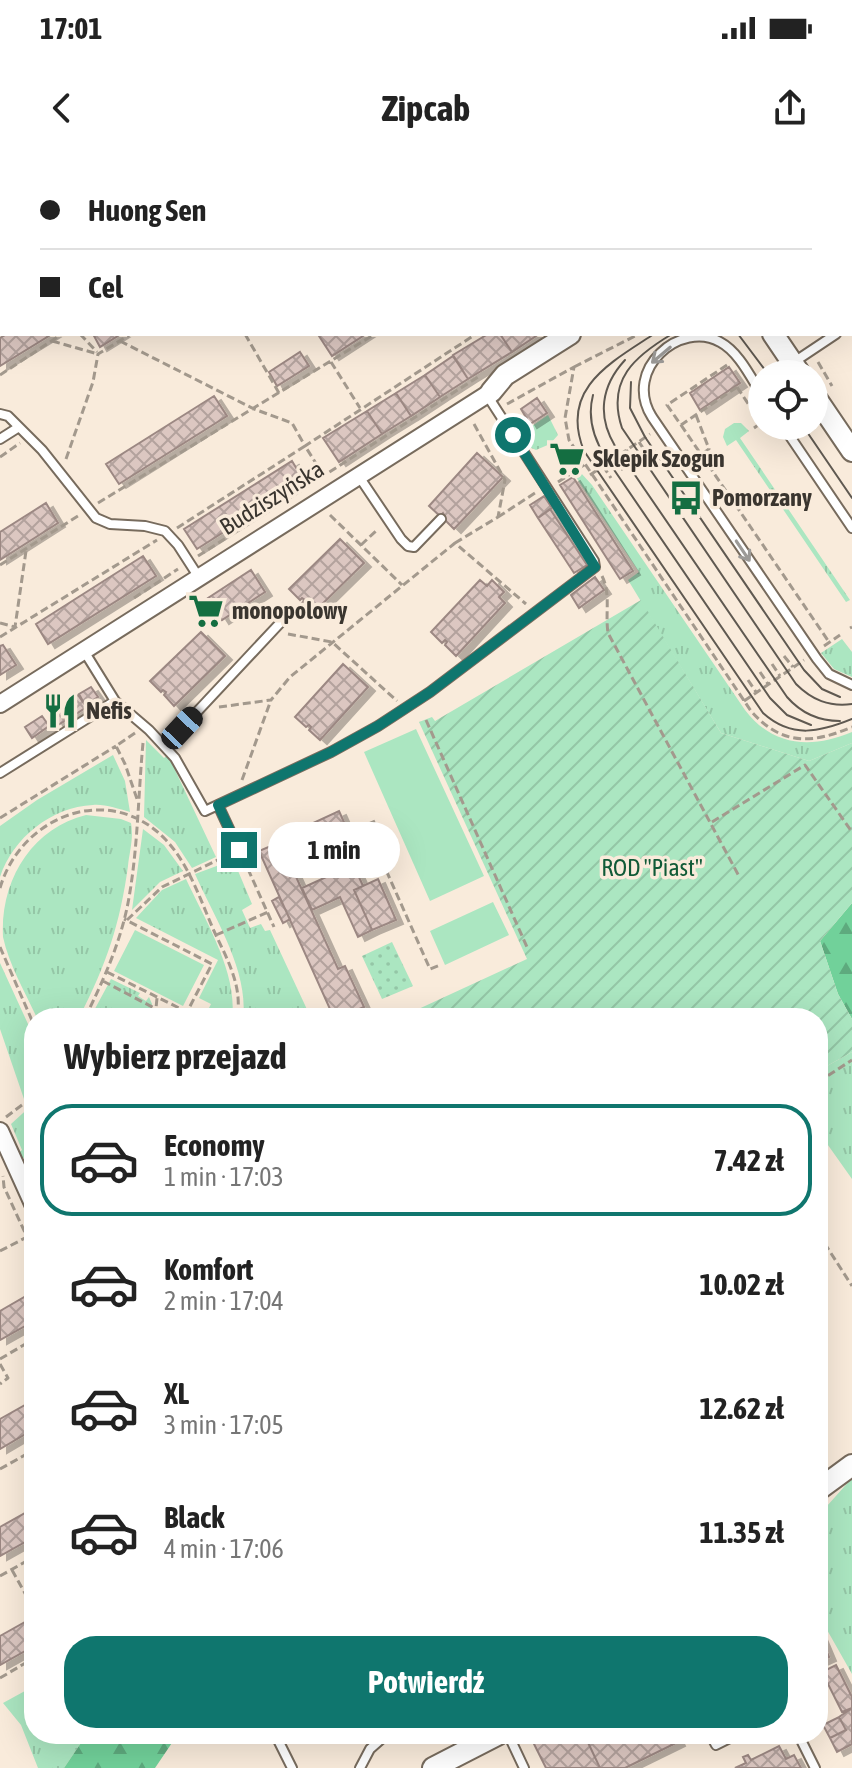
<!DOCTYPE html>
<html lang="pl">
<head>
<meta charset="utf-8">
<style>
	:root { --surface:#fff; --page:#f6f6f6; --text:#222; --muted:#767676; --line:#e0e0e0; --accent:#0f766e }
	body { margin:0; font-family:"Asap Condensed",sans-serif; background:var(--page); color:var(--text); height:100vh; display:flex; flex-direction:column; font-size:30px; white-space:nowrap }
	* { box-sizing:border-box; margin:0 }
	p { font-size:26px; color:var(--muted) }
	.icon { flex:none; width:44px; height:44px; fill:none; stroke:currentColor; stroke-width:2; stroke-linecap:round; stroke-linejoin:round }
	.map { position:relative; flex:1; overflow:hidden }
	.side { position:absolute; left:24px; top:848px; width:804px; height:736px; display:flex; flex-direction:column; background:var(--surface); border-radius:32px; box-shadow:0 8px 32px #0002 }
	.side>* { flex:none }
	.top-card { position:absolute; left:0px; top:0px; width:852px; height:176px; box-shadow:0 8px 32px #0002; display:grid; align-content:center; height:176px; padding:0 40px; background:var(--surface) }
	.fabs { position:absolute; left:748px; top:200px; display:grid; gap:16px }
	.fabs a { display:grid; place-items:center; width:80px; height:80px; border-radius:50%; background:var(--surface); box-shadow:0 8px 32px #0002; font-size:40px }
	.end { position:absolute; width:36px; height:36px; margin:-18px; border:10px solid #0f766e; background:#fff; box-shadow:0 0 0 4px #fff }
	.from { border-radius:50% }
	.bubble { position:absolute; height:56px; border-radius:28px; background:var(--surface); box-shadow:0 8px 32px #0002; font-size:26px; font-weight:700; line-height:56px; text-align:center }
	.car { position:absolute; width:24px; height:48px; margin:-24px -12px; border-radius:10px; box-shadow:0 0 6px 2px #0007; background:linear-gradient(#222 24%,#8ab4d8 0 40%,#222 0 76%,#8ab4d8 0 86%,#222 0) }
	.top-card b { display:flex; align-items:center; gap:28px; height:76px; font-size:30px }
	.top-card b+b { border-top:2px solid var(--line) }
	.top-card i { width:20px; height:20px; background:var(--text) }
	ul { padding:0; list-style:none }
	li { display:flex; align-items:center; gap:24px; height:112px; margin:0 16px 12px; padding:0 24px; border:4px solid transparent; border-radius:32px }
	li div { flex:1 }
	li b { display:block; font-size:30px }
	li em { font-style:normal; font-weight:700 }
	li.current { border-color:var(--accent) }
	li>.icon { width:72px; height:72px; stroke-width:1.5 }
	h2 { padding:0 40px; font-size:36px; line-height:96px }
	.button { display:flex; gap:16px; margin-top:auto; padding:16px 40px }
	.button a { flex:1; height:92px; border-radius:32px; background:var(--accent); color:#fff; font-size:32px; font-weight:700; line-height:92px; text-align:center }
	.status { display:flex; justify-content:space-between; align-items:center; height:56px; padding:0 40px; background:var(--surface); direction:ltr }
	.status svg { height:22px; fill:currentColor }
	header { display:flex; justify-content:space-between; align-items:center; height:104px; padding:0 40px; background:var(--surface); font-size:36px; font-weight:700 }
	.map>svg:first-child { display:block }
	.grass { fill:url(#grass-tufts) }
	.forest { fill:url(#forest-firs) }
	.park { fill:url(#park-dots) }
	.garden { fill:url(#garden-furrows) }
	.pitch { fill:#abe6c1 }
	.building { fill:url(#building-cross-hatch); stroke:#9c8883; stroke-width:2; filter:url(#shadow) }
	.lines { fill:none; stroke-linecap:round; stroke-linejoin:round }
	.service-casing { stroke:#776b5d; stroke-width:12 }
	.minor-casing { stroke:#776b5d; stroke-width:20 }
	.tertiary-casing { stroke:#776b5d; stroke-width:24 }
	.path { stroke:#a3998d; stroke-width:3; stroke-dasharray:8 4; stroke-linecap:butt }
	.service { stroke:#fff; stroke-width:8 }
	.minor { stroke:#fff; stroke-width:16 }
	.tertiary { stroke:#fff; stroke-width:20 }
	.tram { stroke:#5f5951; stroke-width:2 }
	.rail-casing { stroke:#5f5951; stroke-width:8 }
	.rail { stroke:#f9ebdb; stroke-width:5; stroke-dasharray:15; stroke-linecap:butt }
	.oneway { stroke:#9c9a97 }
	.route { stroke:#0f766e; stroke-width:10 }
	.labels { text-anchor:middle; stroke-width:7; stroke-linejoin:round; paint-order:stroke }
	.poi-label { font-size:24px; font-weight:bold; fill:#3a352f; stroke:#f9ebdb; text-anchor:start }
	.street-label { font-size:24px; fill:#3a352f; stroke:#f9ebdb }
	.park-label { font-size:24px; fill:#105a37; stroke:#f9ebdb }
</style>
</head>
<body>
<div class="status"><b>17:01</b><svg viewBox="0 0 49 12"><path d="M0 12V9h3v3zM5 12V6h3v6zM10 12V3h3v9zM15 12V0h3v12zM26 1h20v11H26zM47 4h2v5h-2z"/></svg></div>
<header><svg class="icon" aria-label="back" viewBox="0 0 24 24"><path d="M15 5l-7 7 7 7"/></svg>Zipcab<svg class="icon" aria-label="share" viewBox="0 0 24 24"><path d="M12 15V3M7 8l5-5 5 5M5 13v7h14v-7"/></svg></header>
<div class="map">
<svg width="852" height="1608" viewBox="0 0 852 1608">
	<defs>
		<pattern id="grass-tufts" width="24" height="20" patternUnits="userSpaceOnUse" patternTransform="scale(2)"><rect width="24" height="20" fill="#abe6c1"/><path d="M3 7l-1-3M5 7V3M7 7l1-3M15 17l-1-3M17 17v-4M19 17l1-3" fill="none" stroke="#94c6a6"/></pattern>
		<pattern id="forest-firs" width="22" height="20" patternUnits="userSpaceOnUse" patternTransform="scale(2)"><rect width="22" height="20" fill="#71d19a"/><path d="M5 1l3.5 6h-7zM16 11l3.5 6h-7z" fill="#5eaa7e"/></pattern>
		<pattern id="park-dots" width="8" height="8" patternUnits="userSpaceOnUse" patternTransform="scale(2)"><rect width="8" height="8" fill="#abe6c1"/><path d="M2 2h.1M6 6h.1" fill="none" stroke="#94c6a6" stroke-width="1.8" stroke-linecap="round"/></pattern>
		<pattern id="garden-furrows" width="10" height="10" patternUnits="userSpaceOnUse" patternTransform="scale(2)"><rect width="10" height="10" fill="#abe6c1"/><path d="M-1 1l2-2M0 10L10 0M9 11l2-2" fill="none" stroke="#94c6a6"/></pattern>
		<pattern id="building-cross-hatch" width="8" height="8" patternUnits="userSpaceOnUse" patternTransform="scale(2)"><rect width="8" height="8" fill="#dcc7c1"/><path d="M0 0l8 8M0 8l8-8" fill="none" stroke="#b3a29d"/></pattern>
		<filter id="shadow"><feDropShadow dx="7" dy="4" stdDeviation="0" flood-color="#0004"/></filter>
	</defs>
	<rect width="100%" height="100%" fill="#f9ebdb"/>
	<path class="grass" d="M 548,255 L 558,275 L 550,284 L 536,290 L 529,287 L 522,273 Z
		M 734,263 L 741,263 L 749,271 L 740,278 L 850,440 L 846,442 L 736,280 L 727,286 L 723,277 L 725,269 Z
		M 581,313 L 592,325 L 745,550 C 773,587 812,589 852,572 L 852,583 L 809,601 L 721,573 L 628,420 L 639,412 L 574,314 Z
		M 842,479 L 852,492 L 852,517 L 834,509 L 821,493 Z
		M 146,580 L 164,598 L 168,595 L 216,697 L 192,708 L 175,682 L 144,657 Z
		M 113,595 L 125,621 L 130,652 C 118,649 105,644 93,645 C 51,647 13,678 0,717 L 0,666 L 37,640 Z
		M 86,655 L 121,659 L 131,663 C 134,678 129,694 128,706 C 120,764 107,803 79,858 L 37,858 C 25,832 9,805 3,777 C 0,719 33,668 86,655 Z
		M 143,669 L 164,685 L 183,711 L 160,722 L 132,750 Z
		M 222,704 L 225,710 L 236,706 L 252,744 L 242,750 L 250,768 L 261,764 L 265,771 L 270,770 L 311,858 L 243,858 C 249,811 214,757 195,714 Z
		M 186,719 C 205,760 238,813 232,858 L 204,858 L 211,844 L 199,838 L 218,800 L 136,758 L 162,730 Z
		M 0,803 L 34,877 L 34,932 L 24,939 L 0,869 Z
		M 111,819 L 140,833 L 138,836 L 146,841 L 149,837 L 152,844 L 151,858 L 90,858 Z
		M 852,892 L 852,1019 L 818,971 L 818,911 Z
		M 34,943 L 34,993 L 21,999 L 18,993 L 22,990 L 11,964 Z
		M 852,1318 L 852,1514 L 818,1454 L 818,1356 Z
		M 34,1526 L 34,1574 L 87,1574 L 64,1608 L 38,1608 L 21,1565 L 3,1543 Z"/>
	<path class="forest" d="M 852,743 L 852,859 L 838,834 L 820,781 Z
		M 87,1574 L 178,1574 L 155,1608 L 64,1608 Z"/>
	<path class="park" d="M 392,782 L 413,826 L 382,839 L 362,796 Z"/>
	<path class="garden" d="M 641,440 L 721,573 L 809,601 L 852,583 L 852,743 L 820,781 L 838,834 L 852,859 L 852,892 L 818,911 L 818,858 L 399,858 L 527,799 L 419,562 L 432,557 L 435,561 Z"/>
	<path class="pitch" d="M 416,569 L 484,716 L 430,741 L 364,592 Z
		M 493,742 L 509,775 L 445,805 L 430,771 Z
		M 135,770 L 204,805 L 183,846 L 114,811 Z"/>
	<path class="building" d="M 7,174 L 52,174 L 0,206 L 0,178 Z
		M 93,174 L 121,174 L 100,187 Z
		M 322,174 L 366,174 L 332,196 L 319,176 Z
		M 488,174 L 500,174 L 512,192 L 468,219 L 453,195 Z
		M 500,174 L 539,174 L 512,192 Z
		M 300,192 L 309,206 L 277,226 L 269,212 Z
		M 453,196 L 468,219 L 440,237 L 425,215 Z
		M 729,207 L 740,223 L 700,250 L 690,233 Z
		M 425,215 L 440,237 L 411,256 L 396,233 Z
		M 396,233 L 411,256 L 382,274 L 367,251 Z
		M 214,236 L 227,256 L 119,324 L 106,304 Z
		M 537,238 L 547,253 L 530,264 L 521,249 Z
		M 367,251 L 382,274 L 339,302 L 323,278 Z
		M 477,293 L 503,317 L 454,369 L 443,358 L 445,356 L 443,353 L 440,356 L 429,346 Z
		M 292,301 L 304,321 L 197,389 L 184,369 Z
		M 573,317 L 633,411 L 620,419 L 560,325 Z
		M 544,336 L 552,348 L 538,358 L 530,345 Z
		M 46,343 L 58,363 L 0,400 L 0,372 Z
		M 550,349 L 587,405 L 574,413 L 538,358 Z
		M 340,379 L 364,403 L 313,453 L 302,443 L 305,440 L 302,438 L 300,440 L 289,429 Z
		M 143,396 L 156,416 L 48,484 L 36,464 Z
		M 251,410 L 265,432 L 222,460 L 208,438 Z
		M 595,417 L 604,430 L 579,448 L 571,435 Z
		M 480,420 L 487,426 L 492,420 L 504,432 L 499,437 L 505,443 L 456,496 L 445,485 L 447,482 L 445,480 L 442,483 L 431,472 Z
		M 201,472 L 225,496 L 174,546 L 164,535 L 166,532 L 163,530 L 161,532 L 150,521 Z
		M 3,485 L 16,505 L 0,515 L 0,486 Z
		M 343,504 L 368,527 L 320,580 L 309,570 L 311,567 L 309,565 L 306,567 L 295,557 Z
		M 91,527 L 98,537 L 85,545 L 79,534 Z
		M 78,535 L 85,545 L 90,542 L 91,544 L 76,554 L 68,541 Z
		M 67,542 L 75,555 L 58,565 L 50,552 Z
		M 42,556 L 49,566 L 32,578 L 25,567 Z
		M 339,651 L 362,703 L 354,706 L 363,726 L 354,730 L 372,770 L 358,777 L 340,737 L 312,750 L 302,728 L 333,714 L 311,664 Z
		M 285,680 L 292,695 L 287,697 L 338,809 L 345,806 L 364,847 L 338,858 L 334,858 L 259,691 Z
		M 378,719 L 396,760 L 372,770 L 354,730 Z
		M 279,737 L 290,759 L 283,763 L 272,741 Z
		M 33,1132 L 34,1161 L 0,1180 L 0,1151 Z
		M 34,1240 L 34,1269 L 0,1289 L 0,1259 Z
		M 34,1348 L 34,1377 L 0,1396 L 0,1367 Z
		M 34,1457 L 34,1486 L 0,1505 L 0,1476 Z
		M 818,1471 L 829,1497 L 818,1502 Z
		M 836,1505 L 852,1537 L 852,1548 L 842,1552 L 822,1512 Z
		M 852,1548 L 852,1584 L 837,1592 L 830,1578 L 846,1570 L 839,1557 Z
		M 839,1557 L 846,1570 L 830,1578 L 823,1565 Z
		M 545,1574 L 584,1574 L 600,1608 L 546,1608 L 532,1580 Z
		M 584,1574 L 674,1574 L 678,1582 L 625,1608 L 600,1608 Z
		M 779,1586 L 786,1599 L 794,1595 L 801,1608 L 735,1608 L 746,1603 L 743,1597 L 748,1595 L 751,1600 Z"/>
	<g class="lines">
		<g class="service-casing">
			<path id="service" d="M 0,89 L 2,88
				M 850,165 L 852,164
				M 794,202 L 836,174
				M 762,235 C 751,218 739,192 720,182 C 681,160 622,209 652,257 L 817,499 L 829,514 L 852,525
				M 0,254 L 8,256 L 19,267
				M 783,266 L 852,368
				M 0,279 L 19,267 L 42,290 L 96,358 L 110,364 L 145,366 L 165,371 L 178,385 L 198,416
				M 358,315 L 401,379 L 408,386 L 414,387 L 441,359
				M 84,491 L 115,541 L 149,570 L 175,598 L 205,651 L 331,592 L 378,566 L 430,532 L 595,407 L 594,401 L 487,235
				M 165,586 L 281,462
				M 0,613 L 115,541
				M 218,645 L 239,690
				M 275,1574 L 292,1608
				M 508,1574 L 524,1608
				M 710,1574 L 716,1585 L 738,1574
				M 798,1574 L 815,1608
				M 360,1608 L 370,1589 L 387,1574"/>
		</g>
		<g class="minor-casing">
			<path id="minor" d="M 0,544 L 491,232
				M 0,971 L 34,1046"/>
		</g>
		<g class="tertiary-casing">
			<path id="tertiary" d="M 848,2 L 851,0
				M 773,174 L 800,214
				M 491,232 L 505,215 L 570,174
				M 814,235 L 852,291
				M 818,1330 L 852,1305
				M 433,1608 L 499,1574"/>
		</g>
		<path class="path" d="M 78,2 L 78,0
			M 80,174 L 97,192
			M 245,174 L 279,233
			M 52,181 L 98,194
			M 120,181 L 254,249 L 292,263 L 305,286 L 476,174
			M 331,202 L 360,248
			M 818,202 L 832,226
			M 727,205 L 667,245 L 681,265 L 740,225
			M 574,207 L 639,174
			M 0,215 L 62,174
			M 737,227 L 761,263 L 754,268
			M 507,244 L 574,207 L 565,258 L 569,280 L 751,551 C 782,586 812,584 852,567
			M 696,255 L 709,289 L 701,295
			M 681,265 L 829,482
			M 639,282 L 647,294
			M 626,290 L 635,302
			M 0,297 L 20,283
			M 614,298 L 623,310
			M 66,299 L 93,222 L 98,194 L 131,174
			M 603,306 L 611,318
			M 590,315 L 650,274
			M 558,322 L 584,305
			M 98,343 L 375,174
			M 330,355 L 402,425
			M 498,357 L 535,333
			M 177,368 L 305,286 L 324,316
			M 455,383 L 498,357 L 505,320 L 474,264
			M 361,385 L 378,369
			M 198,396 L 478,217
			M 0,405 L 78,356
			M 602,416 C 611,434 605,453 608,473 L 740,718
			M 134,438 L 178,409
			M 0,463 L 15,467 L 26,391
			M 850,468 L 852,467
			M 288,474 L 332,482 L 397,541
			M 0,477 L 157,380
			M 824,486 L 840,475
			M 784,496 L 793,507
			M 772,504 L 780,516
			M 760,512 L 768,524
			M 748,520 L 756,532
			M 744,541 L 804,500
			M 219,547 L 271,540 L 290,517 L 455,383 L 526,444
			M 426,560 L 527,787
			M 135,573 L 116,586 L 125,604 L 137,639
			M 242,620 L 271,540
			M 0,658 L 116,586
			M 375,661 L 366,665 L 430,809 L 440,805
			M 712,662 L 805,605 L 852,672
			M 243,698 L 274,767
			M 360,715 L 394,702
			M 0,728 C 21,656 109,621 165,679 C 189,704 200,739 214,771 C 227,799 243,826 237,858
			M 127,760 L 162,727 L 230,694
			M 216,775 L 268,752
			M 0,787 L 34,865
			M 107,812 L 187,852 L 212,804 L 124,759
			M 103,821 L 156,849
			M 673,852 L 676,858
			M 85,858 C 103,821 120,784 128,743 C 138,690 138,636 143,583
			M 155,858 L 157,838
			M 818,922 L 852,900
			M 6,957 L 34,936
			M 818,1073 L 852,1126
			M 27,1077 L 34,1091
			M 0,1091 L 27,1077 L 4,1027 L 3,1016
			M 0,1199 L 34,1179
			M 0,1204 L 8,1218 L 0,1224
			M 0,1309 L 34,1290
			M 12,1410 L 31,1444 L 34,1442
			M 0,1416 L 34,1397
			M 0,1518 L 34,1498"/>
		<use href="#service" class="service"/>
		<use href="#minor" class="minor"/>
		<use href="#tertiary" class="tertiary"/>
		<path class="tram" d="M 654,174 C 610,203 559,229 584,291 L 763,553 C 792,579 820,572 852,559
			M 672,174 C 635,196 606,220 622,268 L 796,524 C 812,540 829,547 852,544
			M 738,174 L 768,214
			M 625,200 C 601,226 597,256 615,286 L 787,537 C 801,553 818,561 840,561
			M 631,222 L 630,248 L 645,277 L 804,510 L 822,529 L 840,537
			M 593,235 C 587,258 593,278 606,298 L 770,538 L 787,555 L 811,565
			M 803,266 L 852,338"/>
		<g class="rail-casing">
			<path id="rail" d="M 389,0 L 412,2
				M 0,23 L 2,23
				M 850,25 L 852,25
				M 850,38 L 852,38
				M 850,51 L 852,51"/>
		</g>
		<use href="#rail" class="rail"/>
	</g>
	<defs><path id="oneway-shaft" d="M-6 0H5M1.5-3L5.5 0L1.5 3" fill="none" stroke-width="1.6" stroke-linecap="round" stroke-linejoin="round" transform="scale(2)"/></defs>
	<g class="oneway">
		<use href="#oneway-shaft" transform="translate(661 195) rotate(140)"/>
		<use href="#oneway-shaft" transform="translate(743 391) rotate(56)"/>
	</g>
	<g class="lines">
		<path class="route" d="M 239,690 L 218,645 L 331,592 L 378,566 L 430,532 L 595,407 L 513,275"/>
	</g>
	<defs>
		<g id="supermarket-bare" transform="scale(2.76)"><path d="M-6-5.5h2.5l.6 2H6L4.5 2H-2.5L-4.4-4H-6ZM-1.5 3.2a1.3 1.3 0 1 0 .1 0ZM3 3.2a1.3 1.3 0 1 0 .1 0Z" fill="#146e41" stroke="#f9ebdb" stroke-width="2.5" paint-order="stroke"/></g>
		<g id="bus-bare" transform="scale(2.76)"><path d="M-5-6H5V4H4V6H2V4H-2V6H-4V4H-5ZM-3.5-4V0h7V-4ZM-3.5 1.2v1.5H-2V1.2ZM2 1.2v1.5H3.5V1.2Z" fill="#146e41" stroke="#f9ebdb" stroke-width="2.5" paint-order="stroke"/></g>
		<g id="restaurant-bare" transform="scale(2.76)"><path d="M-5-6h1v4h1v-4h1v4h1v-4h1v5L-1.5 .5V6h-2V.5L-5-1ZM5-6V6H3V1.5H1.5Q1.5-4 5-6Z" fill="#146e41" stroke="#f9ebdb" stroke-width="2.5" paint-order="stroke"/></g>
	</defs>
	<g fill-rule="evenodd">
		<use href="#supermarket-bare" x="567" y="299"/>
		<use href="#bus-bare" x="686" y="338"/>
		<use href="#supermarket-bare" x="206" y="451"/>
		<use href="#restaurant-bare" x="60" y="551"/>
	</g>
	<g class="labels">
		<g class="poi-label">
			<text x="593" y="307">Sklepik Szogun</text>
			<text x="712" y="346">Pomorzany</text>
			<text x="232" y="459">monopolowy</text>
			<text x="86" y="559">Nefis</text>
		</g>
		<g class="street-label">
			<text transform="translate(272 338) rotate(-32)" y="8">Budziszyńska</text>
		</g>
		<g class="park-label">
			<text x="652" y="716">ROD "Piast"</text>
		</g>
	</g>
</svg>
<div class="fabs">
<a><svg class="icon" aria-label="locate" viewBox="0 0 24 24"><circle cx="12" cy="12" r="6"/><path d="M12 2v4M12 18v4M2 12h4M18 12h4"/></svg></a>
</div>
<i class="end from" style="left:513px;top:275px"></i>
<i class="end" style="left:239px;top:690px"></i>
<div class="bubble" style="left:268px;top:662px;width:132px">1 min</div>
<i class="car" style="left:182px;top:568px;rotate:43deg"></i>
<div class="top-card">
<b><i class="from"></i>Huong Sen</b>
<b><i></i>Cel</b>
</div>
<section class="side">
<h2>Wybierz przejazd</h2>
<ul>
<li class="current"><svg class="icon" aria-label="car" viewBox="0 0 24 24"><path d="M5 17H2v-5l4-1 3-4h7l3 4 3 1v5h-3M9 17h6M6 11h13"/><circle cx="7" cy="17" r="2"/><circle cx="17" cy="17" r="2"/></svg><div><b>Economy</b><p>1 min · 17:03</p></div><em>7.42 zł</em></li>
<li><svg class="icon" aria-label="car" viewBox="0 0 24 24"><path d="M5 17H2v-5l4-1 3-4h7l3 4 3 1v5h-3M9 17h6M6 11h13"/><circle cx="7" cy="17" r="2"/><circle cx="17" cy="17" r="2"/></svg><div><b>Komfort</b><p>2 min · 17:04</p></div><em>10.02 zł</em></li>
<li><svg class="icon" aria-label="car" viewBox="0 0 24 24"><path d="M5 17H2v-5l4-1 3-4h7l3 4 3 1v5h-3M9 17h6M6 11h13"/><circle cx="7" cy="17" r="2"/><circle cx="17" cy="17" r="2"/></svg><div><b>XL</b><p>3 min · 17:05</p></div><em>12.62 zł</em></li>
<li><svg class="icon" aria-label="car" viewBox="0 0 24 24"><path d="M5 17H2v-5l4-1 3-4h7l3 4 3 1v5h-3M9 17h6M6 11h13"/><circle cx="7" cy="17" r="2"/><circle cx="17" cy="17" r="2"/></svg><div><b>Black</b><p>4 min · 17:06</p></div><em>11.35 zł</em></li>
</ul>
<div class="button"><a>Potwierdź</a></div>
</section>
</div>
</body>
</html>
